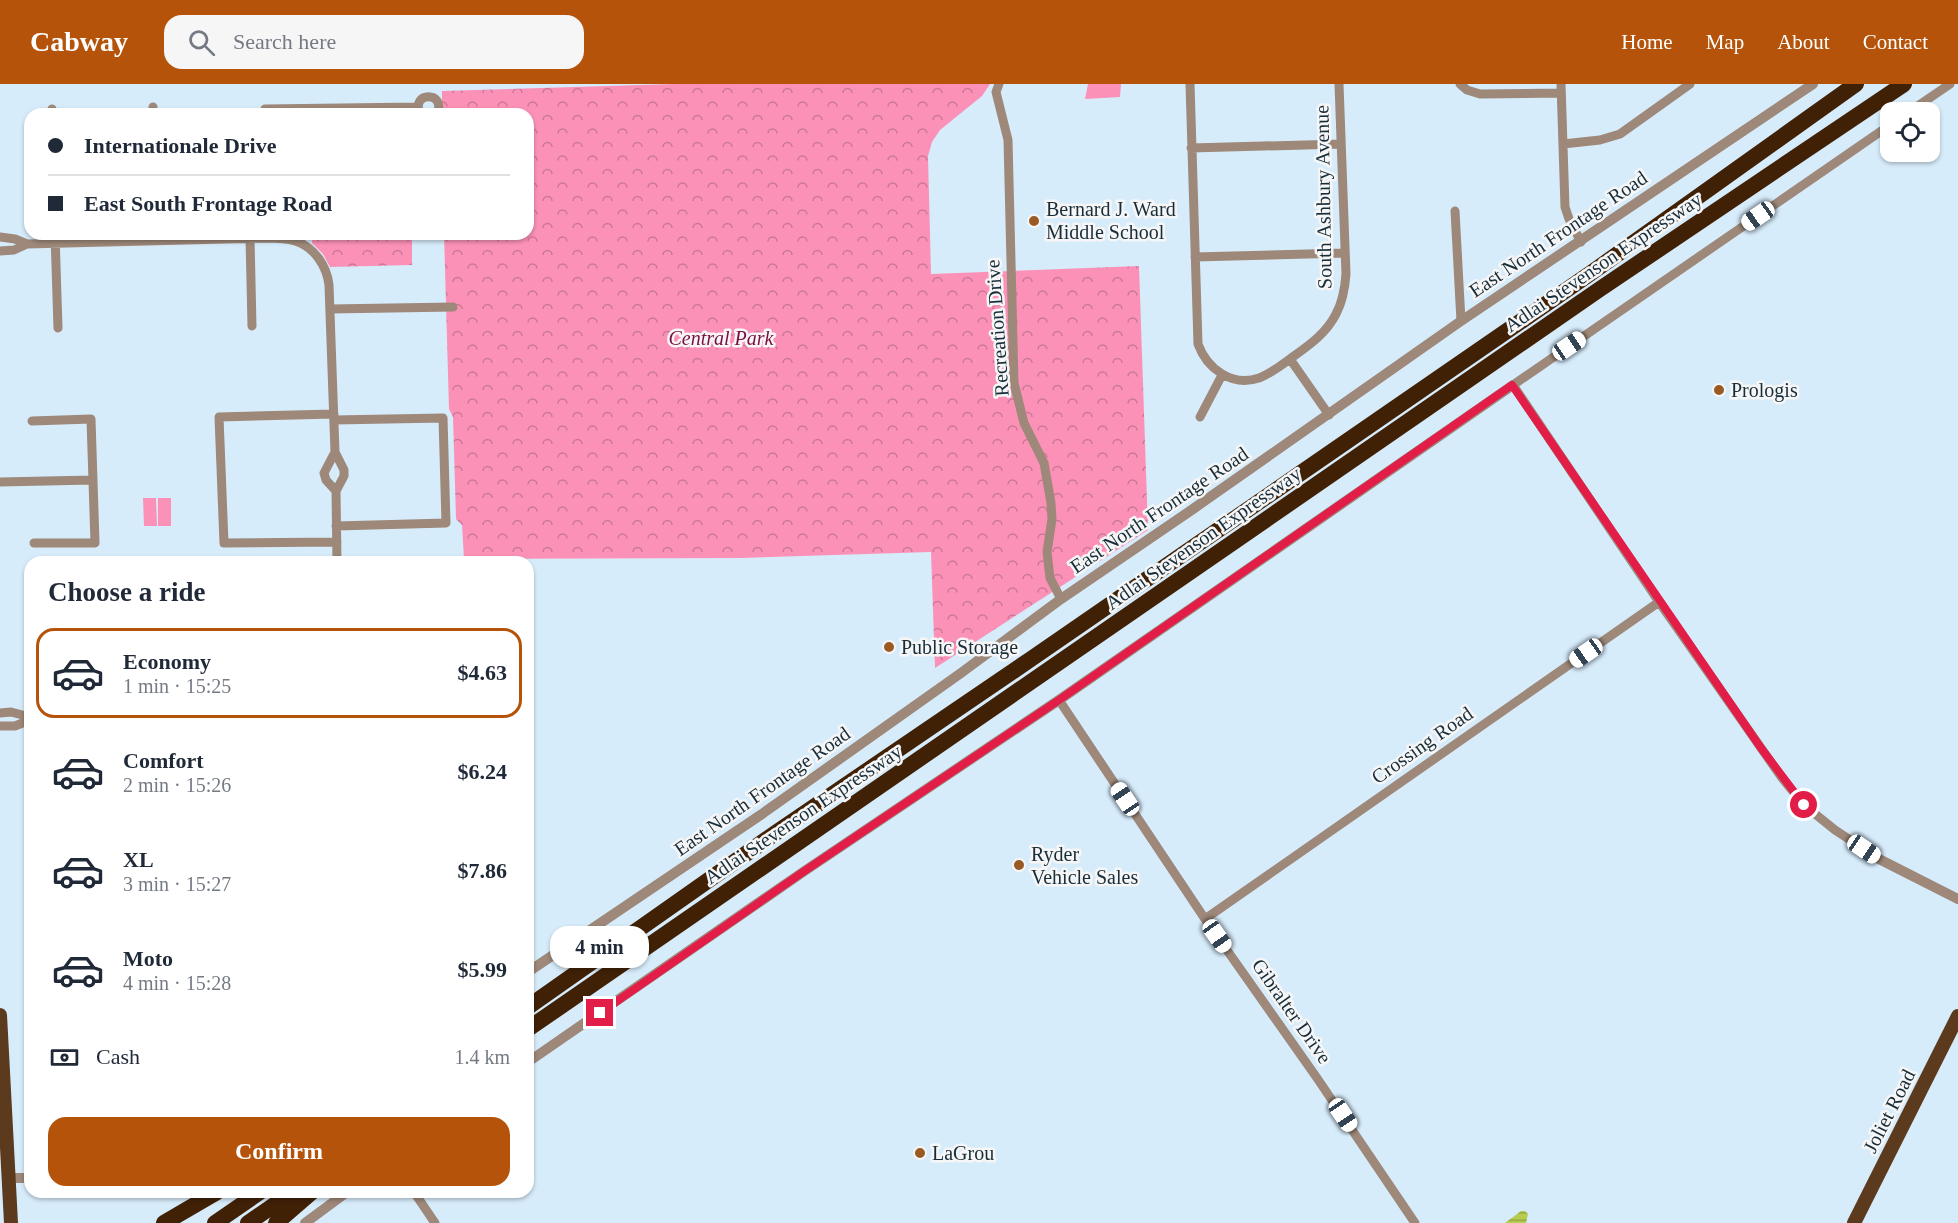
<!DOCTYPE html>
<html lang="en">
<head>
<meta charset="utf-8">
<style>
	:root { --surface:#fff; --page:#f6f6f7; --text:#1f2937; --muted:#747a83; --line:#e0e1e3; --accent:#b45309 }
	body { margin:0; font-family:Georgia,serif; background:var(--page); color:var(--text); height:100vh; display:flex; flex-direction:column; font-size:22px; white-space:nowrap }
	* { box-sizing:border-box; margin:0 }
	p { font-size:20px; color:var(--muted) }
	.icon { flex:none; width:33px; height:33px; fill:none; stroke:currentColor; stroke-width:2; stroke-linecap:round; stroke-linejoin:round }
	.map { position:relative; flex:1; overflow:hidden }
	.side { position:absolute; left:24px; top:472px; width:510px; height:642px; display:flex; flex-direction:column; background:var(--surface); border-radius:18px; box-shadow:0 2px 4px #0004 }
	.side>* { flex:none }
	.top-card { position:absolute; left:24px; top:24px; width:510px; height:132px; border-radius:18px; box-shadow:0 2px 4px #0004; display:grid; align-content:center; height:132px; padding:0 24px; background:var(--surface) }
	.fabs { position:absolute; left:1880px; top:18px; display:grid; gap:12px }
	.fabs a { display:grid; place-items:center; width:60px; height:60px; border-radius:12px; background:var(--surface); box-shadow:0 2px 4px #0004; font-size:30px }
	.end { position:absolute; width:27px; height:27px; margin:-14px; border:8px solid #e11d48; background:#fff; box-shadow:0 0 0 3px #fff }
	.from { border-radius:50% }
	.bubble { position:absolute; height:42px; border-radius:18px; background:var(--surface); box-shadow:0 2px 4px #0004; font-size:20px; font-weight:600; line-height:42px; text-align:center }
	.car { position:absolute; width:18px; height:36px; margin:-18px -9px; border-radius:8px; box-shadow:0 0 4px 2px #0007; background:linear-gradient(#fff 24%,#345 0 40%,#fff 0 76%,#345 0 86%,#fff 0) }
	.top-card b { display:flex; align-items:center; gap:21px; height:57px; font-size:22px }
	.top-card b+b { border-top:2px solid var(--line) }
	.top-card i { width:15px; height:15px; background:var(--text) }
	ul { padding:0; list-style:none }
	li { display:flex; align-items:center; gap:18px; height:90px; margin:0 12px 9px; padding:0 12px; border:3px solid transparent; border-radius:18px }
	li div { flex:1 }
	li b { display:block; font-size:22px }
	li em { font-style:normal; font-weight:600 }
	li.selected { border-color:var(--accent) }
	li>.icon { width:54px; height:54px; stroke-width:1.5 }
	h2 { padding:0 24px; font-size:27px; line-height:72px }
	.pay { display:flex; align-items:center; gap:15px; height:66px; padding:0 24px; font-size:22px }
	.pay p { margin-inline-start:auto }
	.action { display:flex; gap:12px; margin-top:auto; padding:12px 24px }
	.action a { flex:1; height:69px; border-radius:18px; background:var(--accent); color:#fff; font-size:24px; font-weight:600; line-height:69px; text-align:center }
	header { display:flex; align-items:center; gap:36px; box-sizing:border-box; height:84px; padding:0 30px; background:var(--accent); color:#fff }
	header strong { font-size:28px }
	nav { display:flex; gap:33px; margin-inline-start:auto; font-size:21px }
	.search { width:420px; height:54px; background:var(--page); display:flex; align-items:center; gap:15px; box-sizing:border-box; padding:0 21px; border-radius:18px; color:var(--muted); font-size:22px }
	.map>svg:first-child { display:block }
	.grass { fill:#fc91b7 }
	.park { fill:url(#park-crowns) }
	.water { fill:url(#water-rules) }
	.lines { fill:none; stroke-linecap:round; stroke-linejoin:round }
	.minor { stroke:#9d8879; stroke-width:9 }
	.tertiary { stroke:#9d8879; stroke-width:10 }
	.primary { stroke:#5c3a1e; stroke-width:14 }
	.motorway { stroke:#402106; stroke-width:16 }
	.route { stroke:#e11d48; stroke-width:8 }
	.poi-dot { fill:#9a5a23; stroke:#f6f6f6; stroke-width:2 }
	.labels { text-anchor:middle; stroke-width:5; stroke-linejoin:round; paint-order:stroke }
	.street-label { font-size:20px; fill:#172d3a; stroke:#f6f6f6 }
	.poi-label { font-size:20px; fill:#172d3a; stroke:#f6f6f6; text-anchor:start }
	.park-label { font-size:20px; font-style:italic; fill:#7b1044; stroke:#f6f6f6 }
</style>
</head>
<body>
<header>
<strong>Cabway</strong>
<div class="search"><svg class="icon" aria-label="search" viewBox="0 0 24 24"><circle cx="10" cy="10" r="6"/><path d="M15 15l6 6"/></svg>Search here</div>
<nav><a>Home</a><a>Map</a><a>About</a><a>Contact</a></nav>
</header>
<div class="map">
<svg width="1958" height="1139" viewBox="0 0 1958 1139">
	<defs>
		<pattern id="park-crowns" width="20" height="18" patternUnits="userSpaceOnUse" patternTransform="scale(1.5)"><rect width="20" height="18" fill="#fc91b7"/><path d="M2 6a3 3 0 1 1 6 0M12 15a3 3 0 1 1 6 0" fill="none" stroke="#cb7796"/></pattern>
		<pattern id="water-rules" width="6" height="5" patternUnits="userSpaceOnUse" patternTransform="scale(1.5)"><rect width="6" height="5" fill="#b8cc50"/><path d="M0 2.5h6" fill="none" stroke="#95a643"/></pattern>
	</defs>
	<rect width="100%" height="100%" fill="#d7ecfb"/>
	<path class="grass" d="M 1088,0 L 1121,0 L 1120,13 L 1085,15 Z
		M 143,414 L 156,414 L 157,442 L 144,442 Z
		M 158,414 L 171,414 L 171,442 L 158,442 Z"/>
	<path class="park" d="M 674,0 L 990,0 L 982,12 L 940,46 L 932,58 L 928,72 L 931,190 L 1139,182 L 1148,446 L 935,584 L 931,468 L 742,474 L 464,475 L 462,441 L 456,435 L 453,333 L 449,325 L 444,150 L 528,150 L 528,30 L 442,30 L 442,7 Z
		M 312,150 L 412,150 L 412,181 L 330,183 L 323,170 L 312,159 Z"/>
	<path class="water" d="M 1521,1127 L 1525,1127 L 1528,1130 L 1526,1139 L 1505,1139 Z"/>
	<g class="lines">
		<path class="minor" d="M 999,0 L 996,8 L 1008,56 L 1014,299 L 1024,339 L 1044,379 L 1051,419 L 1052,435 L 1047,468 L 1050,494 L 1061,515
			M 1190,0 L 1198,260 C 1207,285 1232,303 1259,294 C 1272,289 1284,279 1294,272 C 1311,260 1327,248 1336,230 C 1343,217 1345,204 1346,190 L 1339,0
			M 1460,0 L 1467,6 L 1480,10 L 1561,9
			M 1561,0 L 1565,123 L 1569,135 L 1581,158
			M 153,23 L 153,30
			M 52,25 L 52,30
			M 1909,28 L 1950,0
			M 265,30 L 265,25 L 417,23
			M 420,30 C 410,7 447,7 437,30
			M 1563,60 L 1600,56 L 1620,50 L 1690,0
			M 1191,64 L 1341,60
			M 1455,127 L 1461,237
			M 55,150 L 58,244
			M 0,153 L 15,155 L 27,160
			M 250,154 L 252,242
			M 0,167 L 14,166 L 27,160 L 266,154 C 275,154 286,154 295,157 C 315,163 327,183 329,201 L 335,368 L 344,386 L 344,392 L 336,407 L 337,478
			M 1195,173 L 1345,169
			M 330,225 L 453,223
			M 1290,275 L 1329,331
			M 334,330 L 219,333 L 224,459 L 337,458
			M 1200,333 L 1222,291
			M 334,336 L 443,334 L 446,439 L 336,442
			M 32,337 L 91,335 L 95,459 L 34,459
			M 335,368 L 324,389 L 326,396 L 336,407
			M 0,398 L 93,396
			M 1059,616 L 1205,835 L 1317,994 L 1415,1139
			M 0,629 L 11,628 L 30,633
			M 0,642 L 15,642 L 30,636
			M 1879,775 L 1835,746 L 1804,721 L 1782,694 L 1659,518 L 1513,301 L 1890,41
			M 1205,835 L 1659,518
			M 414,1108 L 435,1139"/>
		<path class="tertiary" d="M 1879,775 L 1958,815
			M 528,888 L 762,730 L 961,589 L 1061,515 L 1193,425 L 1461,237 L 1813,0
			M 528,978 L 803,788 L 1059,616 L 1513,301
			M 8,1094 L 30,1094
			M 305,1139 L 347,1108"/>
		<path class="primary" d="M 0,931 L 11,1139
			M 1854,1139 L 1958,932"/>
		<path class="motorway" d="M 528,923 L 777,748 L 1031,575 L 1591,189 L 1856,0
			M 528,945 L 1600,205 L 1904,0
			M 164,1139 L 217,1108
			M 215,1139 L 260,1108
			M 248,1139 L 293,1108
			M 276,1139 L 312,1108"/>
	</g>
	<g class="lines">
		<path class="route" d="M 600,929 L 803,788 L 1059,616 L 1512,301 L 1761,664 L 1804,721"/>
	</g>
	<g class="poi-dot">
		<circle cx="1034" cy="137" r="6"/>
		<circle cx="1719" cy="306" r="6"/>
		<circle cx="889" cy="563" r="6"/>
		<circle cx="1019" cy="781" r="6"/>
		<circle cx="920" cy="1069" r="6"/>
	</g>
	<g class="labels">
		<g class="street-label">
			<text transform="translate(1323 113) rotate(-91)" y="7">South Ashbury Avenue</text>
			<text transform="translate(1558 150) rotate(-34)" y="7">East North Frontage Road</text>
			<text transform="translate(1603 178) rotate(-34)" y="7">Adlai Stevenson Expressway</text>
			<text transform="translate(997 244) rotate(-94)" y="7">Recreation Drive</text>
			<text transform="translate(1159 426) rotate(-34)" y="7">East North Frontage Road</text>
			<text transform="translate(1203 454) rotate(-35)" y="7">Adlai Stevenson Expressway</text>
			<text transform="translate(1422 661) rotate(-35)" y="7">Crossing Road</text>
			<text transform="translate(762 707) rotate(-35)" y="7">East North Frontage Road</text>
			<text transform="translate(803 730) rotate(-34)" y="7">Adlai Stevenson Expressway</text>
			<text transform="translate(1292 927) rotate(55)" y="7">Gibralter Drive</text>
			<text transform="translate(1889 1027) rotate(-63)" y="7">Joliet Road</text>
		</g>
		<g class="poi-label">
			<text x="1046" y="132">Bernard J. Ward<tspan x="1046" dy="23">Middle School</tspan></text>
			<text x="1731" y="313">Prologis</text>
			<text x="901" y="570">Public Storage</text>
			<text x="1031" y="777">Ryder<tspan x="1031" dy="23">Vehicle Sales</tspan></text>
			<text x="932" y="1076">LaGrou</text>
		</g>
		<g class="park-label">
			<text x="721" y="261">Central Park</text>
		</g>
	</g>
</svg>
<div class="fabs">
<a><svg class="icon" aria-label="locate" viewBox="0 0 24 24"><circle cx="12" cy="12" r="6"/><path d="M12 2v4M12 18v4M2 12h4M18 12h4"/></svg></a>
</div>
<i class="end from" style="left:1804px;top:721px"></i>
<i class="end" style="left:600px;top:929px"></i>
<div class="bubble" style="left:550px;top:842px;width:99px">4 min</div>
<i class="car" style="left:1758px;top:132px;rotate:235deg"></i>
<i class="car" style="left:1569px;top:262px;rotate:56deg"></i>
<i class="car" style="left:1586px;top:569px;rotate:235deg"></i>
<i class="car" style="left:1125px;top:715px;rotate:326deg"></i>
<i class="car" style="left:1864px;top:765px;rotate:124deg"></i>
<i class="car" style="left:1217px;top:852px;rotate:145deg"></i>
<i class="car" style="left:1343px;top:1031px;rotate:146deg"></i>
<div class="top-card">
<b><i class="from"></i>Internationale Drive</b>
<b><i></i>East South Frontage Road</b>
</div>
<section class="side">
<h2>Choose a ride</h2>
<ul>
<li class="selected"><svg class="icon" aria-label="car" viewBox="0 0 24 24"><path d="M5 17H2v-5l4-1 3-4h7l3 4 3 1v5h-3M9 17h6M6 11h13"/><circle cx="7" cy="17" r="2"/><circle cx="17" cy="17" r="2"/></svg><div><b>Economy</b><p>1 min · 15:25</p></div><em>$4.63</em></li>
<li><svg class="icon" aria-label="car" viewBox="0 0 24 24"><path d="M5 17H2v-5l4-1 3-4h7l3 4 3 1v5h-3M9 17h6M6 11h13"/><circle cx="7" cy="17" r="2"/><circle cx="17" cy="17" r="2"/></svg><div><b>Comfort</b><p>2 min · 15:26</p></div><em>$6.24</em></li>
<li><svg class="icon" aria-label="car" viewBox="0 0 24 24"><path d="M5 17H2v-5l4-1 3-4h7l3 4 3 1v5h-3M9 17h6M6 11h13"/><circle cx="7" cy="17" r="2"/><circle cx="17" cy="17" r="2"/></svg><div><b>XL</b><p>3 min · 15:27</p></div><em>$7.86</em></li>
<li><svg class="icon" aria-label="car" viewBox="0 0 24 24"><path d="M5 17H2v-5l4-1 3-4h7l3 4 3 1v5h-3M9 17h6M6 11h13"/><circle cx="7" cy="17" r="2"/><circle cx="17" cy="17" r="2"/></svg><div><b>Moto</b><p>4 min · 15:28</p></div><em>$5.99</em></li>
</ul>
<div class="pay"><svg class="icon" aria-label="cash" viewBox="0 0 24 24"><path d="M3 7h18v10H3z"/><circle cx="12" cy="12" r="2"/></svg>Cash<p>1.4 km</p></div>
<div class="action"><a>Confirm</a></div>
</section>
</div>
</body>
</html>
